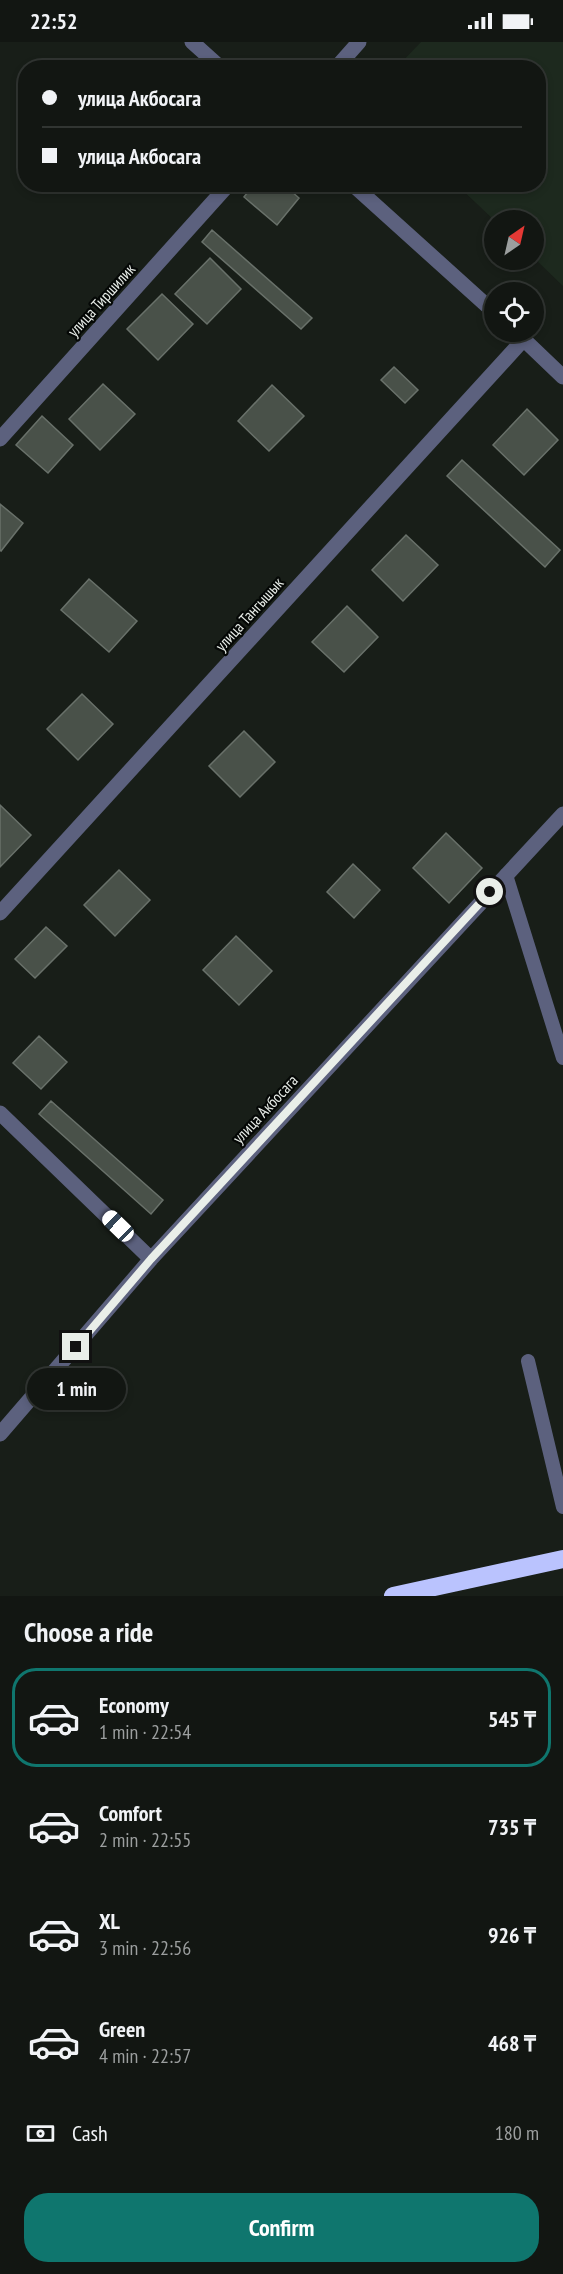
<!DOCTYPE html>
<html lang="en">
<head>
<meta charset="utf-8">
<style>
	:root { --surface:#121612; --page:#1b1f1b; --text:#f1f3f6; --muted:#9c9f9f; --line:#313532; --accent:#0f766e }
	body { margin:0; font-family:"PT Sans Narrow",sans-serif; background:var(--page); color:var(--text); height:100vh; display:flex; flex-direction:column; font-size:22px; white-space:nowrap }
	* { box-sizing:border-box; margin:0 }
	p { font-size:20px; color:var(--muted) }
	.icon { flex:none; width:33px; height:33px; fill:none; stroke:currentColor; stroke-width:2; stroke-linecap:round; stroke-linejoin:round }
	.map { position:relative; height:1554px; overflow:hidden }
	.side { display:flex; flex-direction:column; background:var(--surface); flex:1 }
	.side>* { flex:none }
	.hud { position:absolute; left:18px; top:18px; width:528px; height:132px; border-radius:24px; box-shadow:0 3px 9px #0003,0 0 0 2px var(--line); display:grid; align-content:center; height:132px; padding:0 24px; background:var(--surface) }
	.needle { width:39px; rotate:34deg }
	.buttons { position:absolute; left:484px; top:168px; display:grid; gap:12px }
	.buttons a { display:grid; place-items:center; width:60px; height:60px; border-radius:50%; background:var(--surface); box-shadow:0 3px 9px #0003,0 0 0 2px var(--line); font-size:30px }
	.end { position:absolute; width:27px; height:27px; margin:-14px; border:8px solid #e9eee9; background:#111; box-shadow:0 0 0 3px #111 }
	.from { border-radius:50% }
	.bubble { position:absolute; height:42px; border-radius:21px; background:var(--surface); box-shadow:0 3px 9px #0003,0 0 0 2px var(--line); font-size:20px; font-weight:800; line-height:42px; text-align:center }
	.car { position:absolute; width:18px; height:36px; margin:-18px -9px; border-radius:8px; box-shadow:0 0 4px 2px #0007; background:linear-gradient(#fff 24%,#345 0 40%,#fff 0 76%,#345 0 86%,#fff 0) }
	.hud b { display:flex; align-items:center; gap:21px; height:57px; font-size:22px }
	.hud b+b { border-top:2px solid var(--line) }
	.hud i { width:15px; height:15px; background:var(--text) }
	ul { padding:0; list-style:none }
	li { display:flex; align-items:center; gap:18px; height:99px; margin:0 12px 9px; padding:0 12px; border:3px solid transparent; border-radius:24px }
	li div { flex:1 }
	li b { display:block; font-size:22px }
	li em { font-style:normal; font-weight:800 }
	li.current { border-color:var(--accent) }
	li>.icon { width:54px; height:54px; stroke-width:1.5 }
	h2 { padding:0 24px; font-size:27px; line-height:72px }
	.pay { display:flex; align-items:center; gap:15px; height:66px; padding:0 24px; font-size:22px }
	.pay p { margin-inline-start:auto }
	.primary-button { display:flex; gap:12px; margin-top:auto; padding:12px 24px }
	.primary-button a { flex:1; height:69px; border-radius:24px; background:var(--accent); color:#fff; font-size:24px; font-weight:800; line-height:69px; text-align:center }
	.status { display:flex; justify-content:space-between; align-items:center; height:42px; padding:0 30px; background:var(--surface); direction:ltr }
	.status svg { height:16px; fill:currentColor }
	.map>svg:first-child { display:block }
	.built { fill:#1d291e }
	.building { fill:#495149; stroke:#69716a; stroke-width:1.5 }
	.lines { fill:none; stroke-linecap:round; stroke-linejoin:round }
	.lane { stroke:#5c617e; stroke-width:14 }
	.street { stroke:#5c617e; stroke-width:15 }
	.highway { stroke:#bac3fe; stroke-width:18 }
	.route { stroke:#e9eee9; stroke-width:8 }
	.labels { text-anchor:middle; stroke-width:4.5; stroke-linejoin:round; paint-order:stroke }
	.street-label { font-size:16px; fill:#e9eee9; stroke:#050806 }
</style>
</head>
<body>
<div class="status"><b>22:52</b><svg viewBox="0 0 49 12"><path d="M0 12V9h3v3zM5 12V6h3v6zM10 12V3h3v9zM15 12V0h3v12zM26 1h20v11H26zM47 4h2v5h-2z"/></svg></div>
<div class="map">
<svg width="563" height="1554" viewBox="0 0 563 1554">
	<rect width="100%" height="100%" fill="#181e18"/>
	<path class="built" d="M 421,0 L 563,0 L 563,244 L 534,216 L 534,178 L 495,179 L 457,143 L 538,142 L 538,26 L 397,25 Z"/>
	<path class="building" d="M 254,142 L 283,142 L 299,156 L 277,183 L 244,155 Z
		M 212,188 L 312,276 L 301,287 L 202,200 Z
		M 210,216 L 241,247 L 207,282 L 175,252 Z
		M 162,252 L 193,282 L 158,318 L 127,287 Z
		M 394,325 L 418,348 L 405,361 L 381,338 Z
		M 103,342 L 135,372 L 100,408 L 69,377 Z
		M 272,343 L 304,374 L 269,409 L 238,379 Z
		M 527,367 L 558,398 L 524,433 L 493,403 Z
		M 42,374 L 73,403 L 48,431 L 16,403 Z
		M 462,418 L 560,508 L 545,525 L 447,434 Z
		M 0,462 L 23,481 L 1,509 L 0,508 Z
		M 406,493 L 438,523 L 403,559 L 372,528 Z
		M 89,537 L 137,579 L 109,610 L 61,568 Z
		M 347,564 L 378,595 L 344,630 L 312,600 Z
		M 82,652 L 113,682 L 78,718 L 47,687 Z
		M 244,689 L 275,720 L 240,755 L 209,724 Z
		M 0,763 L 31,793 L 0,825 Z
		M 446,791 L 482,826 L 449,861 L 413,826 Z
		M 353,822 L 380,848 L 354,876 L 327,850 Z
		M 119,828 L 150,858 L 115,894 L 84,863 Z
		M 46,885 L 67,904 L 35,936 L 15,917 Z
		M 236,894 L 272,929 L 239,963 L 203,928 Z
		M 39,994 L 67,1020 L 41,1047 L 13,1021 Z
		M 51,1059 L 163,1158 L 151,1172 L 39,1072 Z"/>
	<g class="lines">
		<path class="lane" d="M 506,833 L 563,1016
			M 528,1319 L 563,1465"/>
		<path class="street" d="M 192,0 L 221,26
			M 336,26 L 359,0
			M 352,142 L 495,271
			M 516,290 L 563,335
			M 0,397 L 229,142
			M 0,871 L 524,297
			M 0,1071 L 151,1217
			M 0,1392 L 151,1217 L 563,772"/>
		<path class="highway" d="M 393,1554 L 563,1517"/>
	</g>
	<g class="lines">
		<path class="route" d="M 76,1305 L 151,1217 L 490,850"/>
	</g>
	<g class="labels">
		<g class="street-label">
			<text transform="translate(101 258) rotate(-48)" y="6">улица Тиршилик</text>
			<text transform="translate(249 572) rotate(-48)" y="6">улица Тангышык</text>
			<text transform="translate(265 1067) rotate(-47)" y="6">улица Акбосага</text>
		</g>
	</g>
</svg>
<div class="buttons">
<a><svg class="needle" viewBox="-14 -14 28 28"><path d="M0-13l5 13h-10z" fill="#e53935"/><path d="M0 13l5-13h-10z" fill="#9c9f9f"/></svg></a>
<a><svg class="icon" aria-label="locate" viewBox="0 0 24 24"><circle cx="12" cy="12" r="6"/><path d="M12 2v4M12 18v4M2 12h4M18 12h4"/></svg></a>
</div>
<i class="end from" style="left:490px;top:850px"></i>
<i class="end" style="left:76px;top:1305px"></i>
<div class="bubble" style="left:27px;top:1326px;width:99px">1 min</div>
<i class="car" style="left:118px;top:1184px;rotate:314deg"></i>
<div class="hud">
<b><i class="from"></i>улица Акбосага</b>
<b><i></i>улица Акбосага</b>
</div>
</div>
<section class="side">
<h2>Choose a ride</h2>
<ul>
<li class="current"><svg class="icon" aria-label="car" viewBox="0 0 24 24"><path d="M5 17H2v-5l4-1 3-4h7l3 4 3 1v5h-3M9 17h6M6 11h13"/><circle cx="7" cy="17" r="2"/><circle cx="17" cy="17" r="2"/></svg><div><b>Economy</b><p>1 min · 22:54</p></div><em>545 ₸</em></li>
<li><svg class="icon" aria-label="car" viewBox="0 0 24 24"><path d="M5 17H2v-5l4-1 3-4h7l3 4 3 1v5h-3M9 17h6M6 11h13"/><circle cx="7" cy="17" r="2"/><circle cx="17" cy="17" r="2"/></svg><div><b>Comfort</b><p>2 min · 22:55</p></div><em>735 ₸</em></li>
<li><svg class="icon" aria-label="car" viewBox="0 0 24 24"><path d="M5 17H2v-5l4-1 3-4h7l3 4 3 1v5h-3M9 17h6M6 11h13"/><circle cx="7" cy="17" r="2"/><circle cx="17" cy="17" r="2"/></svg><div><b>XL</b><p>3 min · 22:56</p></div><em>926 ₸</em></li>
<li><svg class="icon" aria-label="car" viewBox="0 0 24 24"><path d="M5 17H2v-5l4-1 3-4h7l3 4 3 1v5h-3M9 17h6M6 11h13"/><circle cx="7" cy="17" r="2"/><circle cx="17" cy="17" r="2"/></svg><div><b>Green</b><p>4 min · 22:57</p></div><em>468 ₸</em></li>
</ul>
<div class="pay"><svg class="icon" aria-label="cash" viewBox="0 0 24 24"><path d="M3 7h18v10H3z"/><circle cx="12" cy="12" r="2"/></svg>Cash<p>180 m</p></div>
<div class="primary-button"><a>Confirm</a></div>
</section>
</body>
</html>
